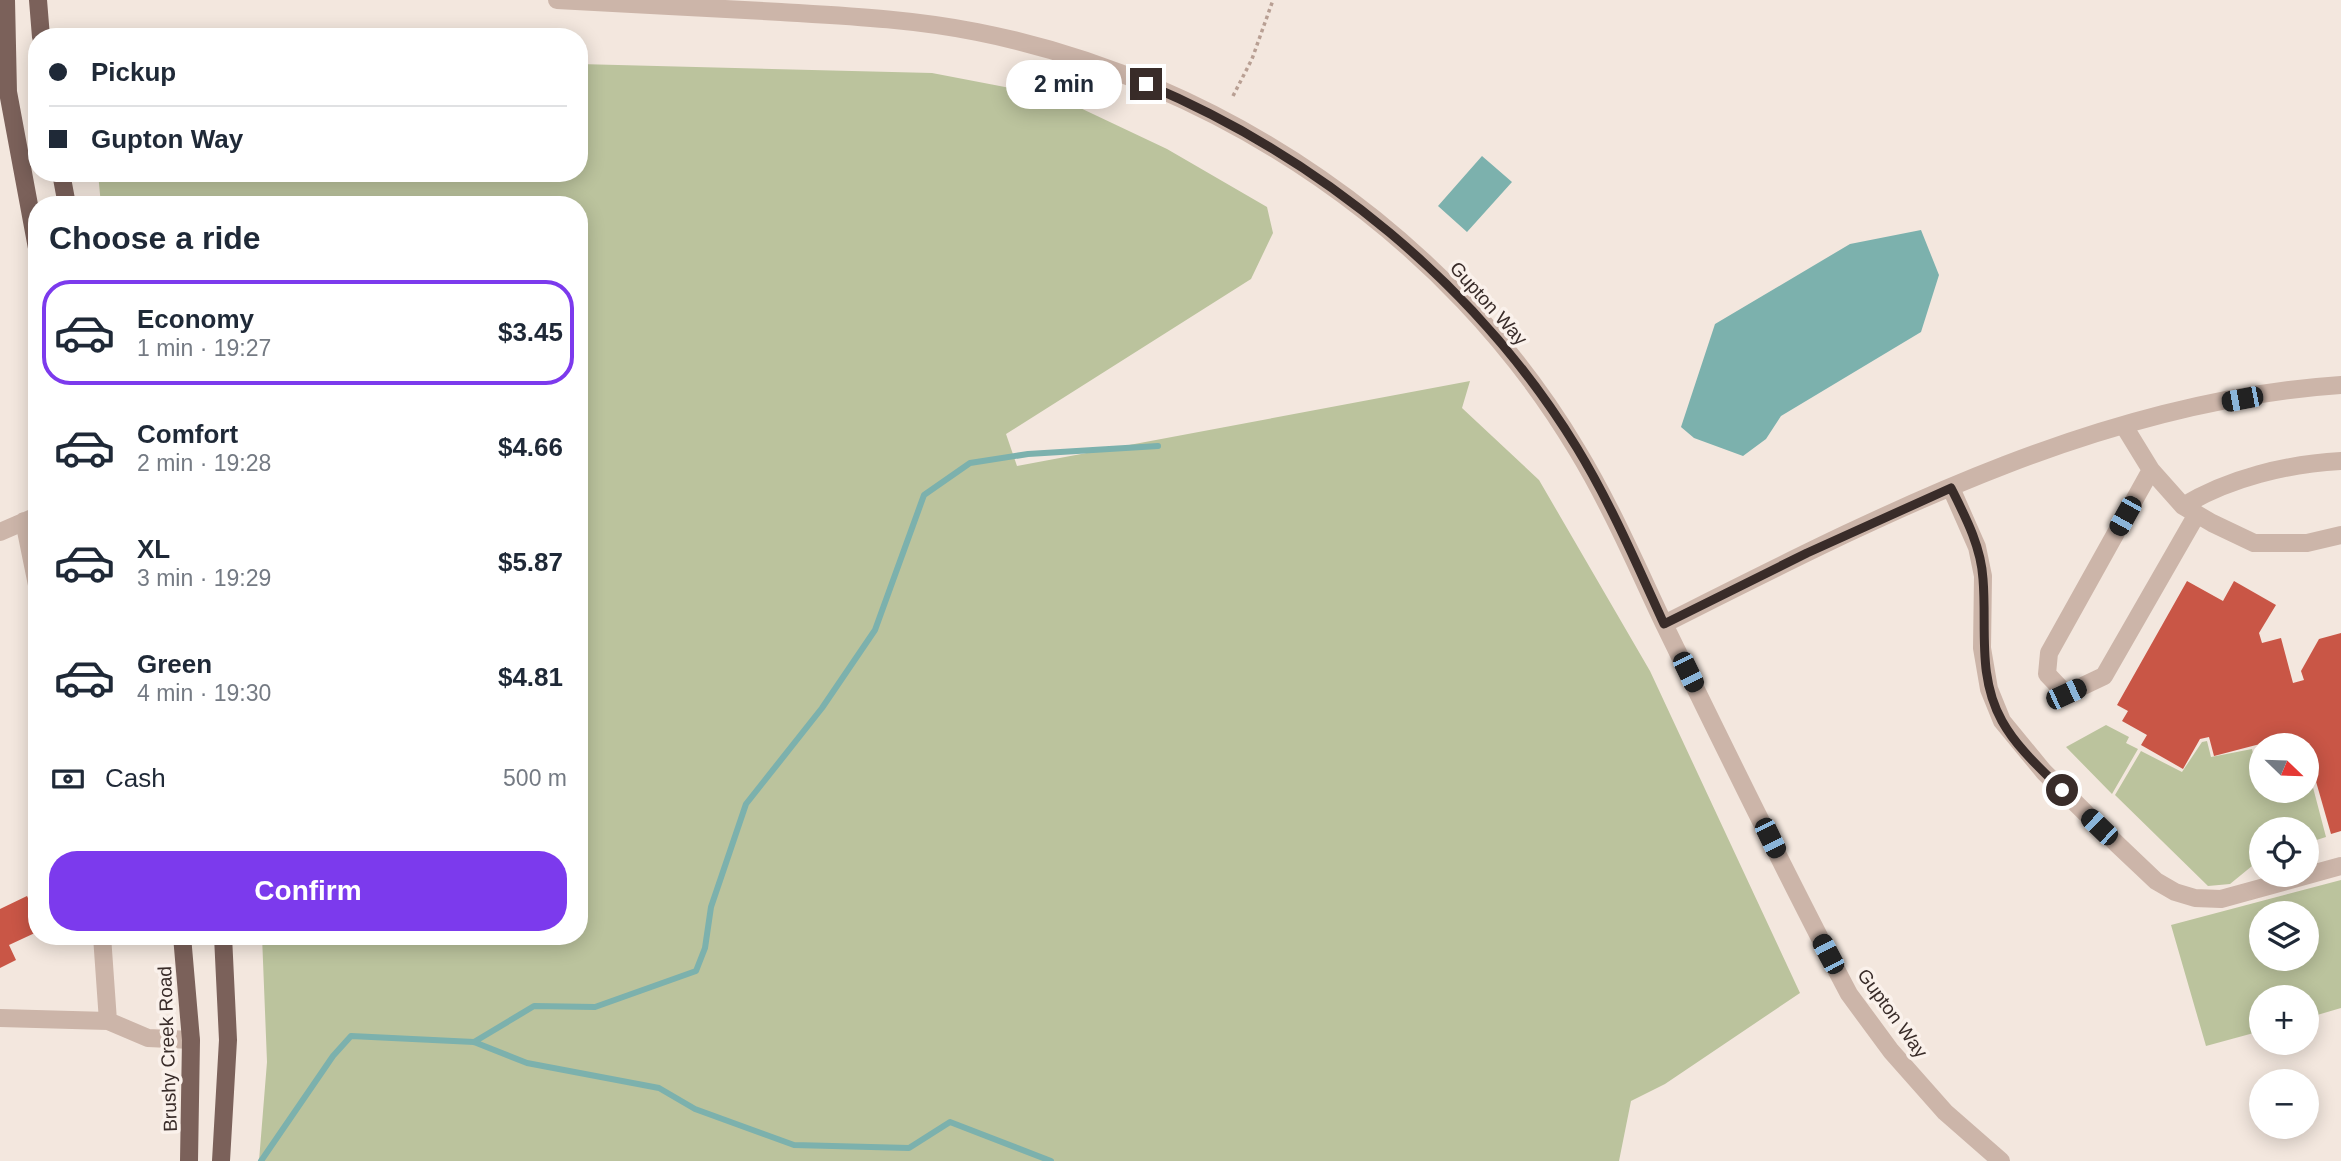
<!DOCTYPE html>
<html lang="en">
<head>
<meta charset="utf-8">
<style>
	:root { --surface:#fff; --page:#f2f2f3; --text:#1f2937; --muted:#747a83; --line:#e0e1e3; --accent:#7c3aed }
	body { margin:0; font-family:Arial,sans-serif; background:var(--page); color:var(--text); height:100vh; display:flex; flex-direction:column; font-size:26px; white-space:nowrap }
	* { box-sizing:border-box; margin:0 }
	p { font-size:23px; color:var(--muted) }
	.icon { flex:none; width:38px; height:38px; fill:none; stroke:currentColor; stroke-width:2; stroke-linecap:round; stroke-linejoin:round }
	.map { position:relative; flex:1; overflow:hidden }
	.details { position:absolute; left:28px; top:196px; width:560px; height:749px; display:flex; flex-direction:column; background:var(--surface); border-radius:28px; box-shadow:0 4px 18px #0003 }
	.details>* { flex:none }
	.banner { position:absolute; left:28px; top:28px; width:560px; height:154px; border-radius:28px; box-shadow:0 4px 18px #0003; display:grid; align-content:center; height:154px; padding:0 21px; background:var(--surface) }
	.needle { width:46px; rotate:113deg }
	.controls { position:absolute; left:2249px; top:733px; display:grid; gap:14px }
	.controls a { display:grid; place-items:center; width:70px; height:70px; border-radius:50%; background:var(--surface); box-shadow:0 4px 18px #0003; font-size:35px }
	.end { position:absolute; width:32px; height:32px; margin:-16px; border:9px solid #392c29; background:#fff; box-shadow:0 0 0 4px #fff }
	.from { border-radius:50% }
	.bubble { position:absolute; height:49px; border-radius:24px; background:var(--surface); box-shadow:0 4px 18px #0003; font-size:23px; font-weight:800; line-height:49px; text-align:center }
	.car { position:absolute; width:21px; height:42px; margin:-21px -10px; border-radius:9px; box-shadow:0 0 5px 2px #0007; background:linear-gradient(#222 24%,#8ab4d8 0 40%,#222 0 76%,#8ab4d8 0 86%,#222 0) }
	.banner b { display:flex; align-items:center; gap:24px; height:66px; font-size:26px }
	.banner b+b { border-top:2px solid var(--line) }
	.banner i { width:18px; height:18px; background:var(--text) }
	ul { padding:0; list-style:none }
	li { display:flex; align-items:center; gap:21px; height:105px; margin:0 14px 10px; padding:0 7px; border:4px solid transparent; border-radius:28px }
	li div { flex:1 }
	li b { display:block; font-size:26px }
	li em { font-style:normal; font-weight:800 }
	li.selected { border-color:var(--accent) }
	li>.icon { width:63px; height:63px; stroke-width:1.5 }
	h2 { padding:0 21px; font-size:32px; line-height:84px }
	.pay { display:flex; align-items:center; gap:18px; height:77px; padding:0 21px; font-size:26px }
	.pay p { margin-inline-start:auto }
	.primary-button { display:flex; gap:14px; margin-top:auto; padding:14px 21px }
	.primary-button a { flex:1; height:80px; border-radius:28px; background:var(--accent); color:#fff; font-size:28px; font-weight:800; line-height:80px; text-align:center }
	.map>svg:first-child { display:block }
	.green { fill:#bbc39d; fill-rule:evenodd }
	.water { fill:#7cb1ad }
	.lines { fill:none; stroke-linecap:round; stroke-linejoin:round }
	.stream { stroke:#7cb1ad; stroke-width:6 }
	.building { fill:#c95646 }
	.path { stroke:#b89f93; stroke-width:3.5; stroke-dasharray:3.5 3.5; stroke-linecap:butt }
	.minor { stroke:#ccb5a9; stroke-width:18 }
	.major { stroke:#7b615a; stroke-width:18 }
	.route { stroke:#392c29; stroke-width:9 }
	.labels { text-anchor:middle; stroke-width:7; stroke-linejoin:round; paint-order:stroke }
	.street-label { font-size:19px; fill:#392c29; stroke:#faf1eb }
</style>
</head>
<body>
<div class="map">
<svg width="2341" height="1161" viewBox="0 0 2341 1161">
	<rect width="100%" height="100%" fill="#f3e7de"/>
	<path class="green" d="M 579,64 L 932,73 L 1057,97 L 1167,149 L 1267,207 L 1273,233 L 1251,279 L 1006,434 L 1017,466 L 1470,381 L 1462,408 L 1539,480 L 1650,671 L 1800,993 L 1665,1084 L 1631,1101 L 1619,1161 L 259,1161 L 267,1062 L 262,936 L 579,936 L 579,205 L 101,205 L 98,173 L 579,173 Z
		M 2106,725 L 2129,737 L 2126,743 L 2138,749 L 2112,794 L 2066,747 Z
		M 2207,741 L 2211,757 L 2252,749 L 2261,791 L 2306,791 L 2307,777 L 2310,776 L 2326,837 L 2307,843 L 2306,830 L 2261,830 L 2261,856 L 2251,859 L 2252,866 L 2230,884 L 2208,886 L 2115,795 L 2141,751 L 2182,772 L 2202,742 Z
		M 2341,880 L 2341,1008 L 2307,1018 L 2306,998 L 2261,998 L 2261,1031 L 2206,1046 L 2171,925 ZM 2261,914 L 2306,914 L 2306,959 L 2261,959 Z"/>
	<path class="water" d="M 1482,156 L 1512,182 L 1467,232 L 1438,206 Z
		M 1921,230 L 1939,275 L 1921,332 L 1781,416 L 1766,439 L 1743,456 L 1694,438 L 1681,427 L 1715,324 L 1850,244 Z"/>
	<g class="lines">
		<path class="stream" d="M 474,1042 L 534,1006 L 595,1007 L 696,971 L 705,948 L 711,907 L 746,804 L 822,708 L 875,630 L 924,495 L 970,463 L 1028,454 L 1158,446
			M 261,1161 L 333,1056 L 351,1036 L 474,1042 L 527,1063 L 659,1088 L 695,1109 L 794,1145 L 909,1148 L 950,1122 L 1051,1161"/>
	</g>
	<path class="building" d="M 2187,581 L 2223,601 L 2234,581 L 2276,605 L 2259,633 L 2262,643 L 2281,638 L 2293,683 L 2304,680 L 2301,671 L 2319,639 L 2341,633 L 2341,831 L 2331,834 L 2313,771 L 2306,773 L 2306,746 L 2260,744 L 2214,756 L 2209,737 L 2200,739 L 2183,769 L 2141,745 L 2147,735 L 2122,721 L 2128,711 L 2117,705 Z
		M 27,896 L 37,917 L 37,932 L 9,945 L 16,960 L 0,968 L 0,909 Z"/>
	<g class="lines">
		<path class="path" d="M 1233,96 L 1252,59 L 1273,0"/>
		<path class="minor" d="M 557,0 C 632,4 706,8 781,12 C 847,16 912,19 977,32 C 1220,80 1449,235 1577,450 C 1611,506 1637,567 1665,626 C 1725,749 1785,873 1849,994 L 1891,1051 L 1945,1112 L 2001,1161
			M 2124,426 L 2151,470 L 2183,506 L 2212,523 L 2254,543 L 2307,543 L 2341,535
			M 2151,470 L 2049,653 L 2047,674 L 2066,694 L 2104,676 L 2197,514
			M 1951,488 L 1977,547 L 1983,576 L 1982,648 L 1989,689 L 2002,721 L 2044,772 L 2118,845 L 2156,881 L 2175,892 L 2195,898 L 2221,899 L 2341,866
			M 2183,506 C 2229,478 2287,464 2341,461
			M 24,521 L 37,585
			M 0,532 L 37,516
			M 1664,624 C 1877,517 2098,401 2341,385
			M 102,936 L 108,1021
			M 0,1018 L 108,1021 L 148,1038 L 191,1040"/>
		<path class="major" d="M 6,0 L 8,92 L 37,248
			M 38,0 L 41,37
			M 61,173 L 67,205
			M 182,936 L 191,1040 L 189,1161
			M 221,1161 L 228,1040 L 223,936"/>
	</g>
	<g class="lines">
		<path class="route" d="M 1146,84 C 1321,158 1477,285 1577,448 C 1611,504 1637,565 1664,624 L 1807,553 L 1951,488 C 1965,516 1981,546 1983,579 C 1987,628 1977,676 2002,721 C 2017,748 2041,769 2062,790"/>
	</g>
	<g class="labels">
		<g class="street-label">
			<text transform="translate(1489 303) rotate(48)" y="7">Gupton Way</text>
			<text transform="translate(1893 1013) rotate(54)" y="7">Gupton Way</text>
			<text transform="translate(167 1049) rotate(-92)" y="7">Brushy Creek Road</text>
		</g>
	</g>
</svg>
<div class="controls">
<a><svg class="needle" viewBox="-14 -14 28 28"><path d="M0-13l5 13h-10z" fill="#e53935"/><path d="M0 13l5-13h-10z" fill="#747a83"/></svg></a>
<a><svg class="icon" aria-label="locate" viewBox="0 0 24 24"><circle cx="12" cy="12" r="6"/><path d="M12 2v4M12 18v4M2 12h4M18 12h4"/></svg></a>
<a><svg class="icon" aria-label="layers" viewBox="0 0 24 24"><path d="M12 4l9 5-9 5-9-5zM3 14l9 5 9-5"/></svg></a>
<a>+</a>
<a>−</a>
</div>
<i class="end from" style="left:2062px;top:790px"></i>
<i class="end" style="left:1146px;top:84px"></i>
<div class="bubble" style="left:1006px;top:60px;width:116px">2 min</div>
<i class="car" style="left:2242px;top:399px;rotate:259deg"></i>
<i class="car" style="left:2125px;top:516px;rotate:209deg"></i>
<i class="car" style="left:1688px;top:672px;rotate:154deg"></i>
<i class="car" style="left:2066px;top:694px;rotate:65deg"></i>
<i class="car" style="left:2099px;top:827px;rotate:314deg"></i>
<i class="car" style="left:1770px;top:838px;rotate:154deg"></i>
<i class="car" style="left:1828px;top:954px;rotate:332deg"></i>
<div class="banner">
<b><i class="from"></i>Pickup</b>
<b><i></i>Gupton Way</b>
</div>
<section class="details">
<h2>Choose a ride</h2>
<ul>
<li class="selected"><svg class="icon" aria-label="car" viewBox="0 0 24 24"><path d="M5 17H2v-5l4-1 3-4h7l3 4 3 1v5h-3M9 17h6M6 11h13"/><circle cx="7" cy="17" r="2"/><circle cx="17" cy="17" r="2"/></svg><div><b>Economy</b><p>1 min · 19:27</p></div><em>$3.45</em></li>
<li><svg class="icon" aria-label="car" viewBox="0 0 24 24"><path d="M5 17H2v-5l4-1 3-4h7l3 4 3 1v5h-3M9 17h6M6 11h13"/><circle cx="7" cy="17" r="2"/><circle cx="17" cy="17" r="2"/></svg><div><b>Comfort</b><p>2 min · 19:28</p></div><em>$4.66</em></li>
<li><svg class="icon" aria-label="car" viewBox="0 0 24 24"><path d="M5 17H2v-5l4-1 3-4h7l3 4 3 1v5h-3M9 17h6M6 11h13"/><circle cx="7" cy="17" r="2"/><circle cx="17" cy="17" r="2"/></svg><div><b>XL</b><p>3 min · 19:29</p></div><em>$5.87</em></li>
<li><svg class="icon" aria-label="car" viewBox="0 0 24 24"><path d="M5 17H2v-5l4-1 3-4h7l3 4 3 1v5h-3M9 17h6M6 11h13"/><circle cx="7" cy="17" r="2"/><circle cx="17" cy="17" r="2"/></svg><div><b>Green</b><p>4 min · 19:30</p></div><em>$4.81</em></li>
</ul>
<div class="pay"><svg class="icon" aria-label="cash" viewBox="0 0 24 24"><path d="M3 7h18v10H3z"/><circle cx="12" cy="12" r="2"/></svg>Cash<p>500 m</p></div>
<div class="primary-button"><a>Confirm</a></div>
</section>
</div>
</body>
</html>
